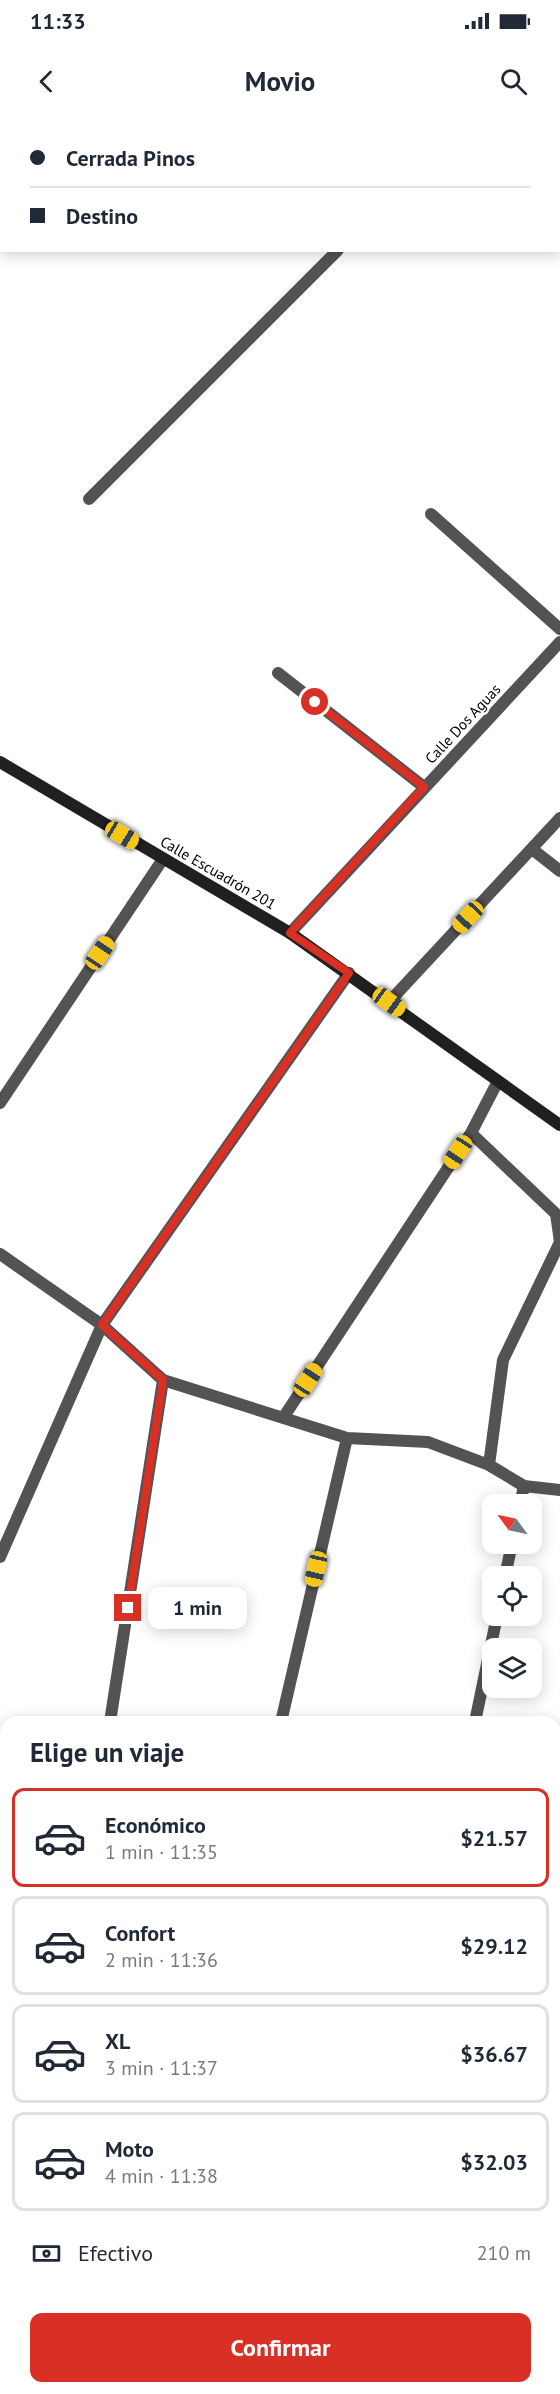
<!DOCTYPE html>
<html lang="es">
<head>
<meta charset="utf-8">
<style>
	:root { --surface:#fff; --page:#f6f6f7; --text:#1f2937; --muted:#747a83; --line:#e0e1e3; --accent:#d93025 }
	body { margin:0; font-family:"PT Sans",sans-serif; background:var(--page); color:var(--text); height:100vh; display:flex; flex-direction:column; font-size:22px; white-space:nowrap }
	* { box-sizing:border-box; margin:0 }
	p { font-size:20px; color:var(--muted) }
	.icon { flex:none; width:33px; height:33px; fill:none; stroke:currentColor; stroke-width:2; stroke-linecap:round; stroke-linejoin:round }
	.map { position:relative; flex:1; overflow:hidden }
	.drawer { position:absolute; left:0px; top:1596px; width:561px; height:678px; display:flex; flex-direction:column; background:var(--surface); border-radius:18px 18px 0 0; box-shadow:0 3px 15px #0003 }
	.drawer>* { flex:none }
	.hud { position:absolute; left:0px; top:0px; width:561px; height:132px; box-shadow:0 3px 15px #0003; display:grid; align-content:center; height:132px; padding:0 30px; background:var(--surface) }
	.needle { width:39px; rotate:303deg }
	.buttons { position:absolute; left:482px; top:1374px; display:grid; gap:12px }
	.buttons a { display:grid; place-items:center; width:60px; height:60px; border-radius:12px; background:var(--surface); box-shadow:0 3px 15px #0003; font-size:30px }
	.end { position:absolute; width:27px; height:27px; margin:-14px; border:8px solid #d93025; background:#fff; box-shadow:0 0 0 3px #fff }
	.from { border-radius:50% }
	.bubble { position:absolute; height:42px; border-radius:12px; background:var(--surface); box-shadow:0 3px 15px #0003; font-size:20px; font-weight:700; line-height:42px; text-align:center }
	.car { position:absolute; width:18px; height:36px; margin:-18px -9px; border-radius:8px; box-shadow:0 0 4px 2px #0007; background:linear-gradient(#f5c518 24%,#345 0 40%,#f5c518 0 76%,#345 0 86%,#f5c518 0) }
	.hud b { display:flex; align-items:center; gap:21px; height:57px; font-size:22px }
	.hud b+b { border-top:2px solid var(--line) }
	.hud i { width:15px; height:15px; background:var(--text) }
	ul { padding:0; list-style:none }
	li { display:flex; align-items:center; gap:18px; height:99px; margin:0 12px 9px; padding:0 18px; border:3px solid var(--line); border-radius:12px }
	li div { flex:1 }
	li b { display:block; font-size:22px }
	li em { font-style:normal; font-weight:700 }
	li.selected { border-color:var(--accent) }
	li>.icon { width:54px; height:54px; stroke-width:1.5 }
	h2 { padding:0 30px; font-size:27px; line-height:72px }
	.pay { display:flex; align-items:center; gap:15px; height:66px; padding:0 30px; font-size:22px }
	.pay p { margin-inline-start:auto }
	.primary-button { display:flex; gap:12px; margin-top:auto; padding:12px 30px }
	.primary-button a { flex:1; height:69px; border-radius:12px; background:var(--accent); color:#fff; font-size:24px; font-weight:700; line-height:69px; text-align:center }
	.status { display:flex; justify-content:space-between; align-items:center; height:42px; padding:0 30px; background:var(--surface); direction:ltr }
	.status svg { height:16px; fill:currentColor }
	header { display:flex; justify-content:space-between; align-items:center; height:78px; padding:0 30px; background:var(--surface); font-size:27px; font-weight:700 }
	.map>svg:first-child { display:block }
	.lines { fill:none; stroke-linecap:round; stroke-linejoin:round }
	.street { stroke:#535353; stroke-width:12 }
	.secondary { stroke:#202020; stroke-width:12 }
	.route { stroke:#d93025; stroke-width:8 }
	.labels { text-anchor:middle; stroke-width:4.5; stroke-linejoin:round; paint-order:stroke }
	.street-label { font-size:15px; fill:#000; stroke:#fff }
</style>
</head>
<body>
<div class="status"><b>11:33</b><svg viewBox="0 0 49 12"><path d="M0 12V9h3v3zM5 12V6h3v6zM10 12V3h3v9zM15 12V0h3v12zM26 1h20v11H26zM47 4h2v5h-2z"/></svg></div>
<header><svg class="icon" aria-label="back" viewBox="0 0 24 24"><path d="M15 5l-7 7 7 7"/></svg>Movio<svg class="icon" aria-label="search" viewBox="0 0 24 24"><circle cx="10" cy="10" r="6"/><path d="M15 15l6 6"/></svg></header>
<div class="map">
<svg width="560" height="2274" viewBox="0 0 560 2274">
	<rect width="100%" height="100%" fill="#fff"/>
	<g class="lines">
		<path class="street" d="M 115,2 L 117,0
			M 468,2 L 469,0
			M 0,123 L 2,122
			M 89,379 L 338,130
			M 431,394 L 560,509
			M 278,553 L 424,667
			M 532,729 L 560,751
			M 290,813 L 560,522
			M 389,882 L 560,698
			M 0,983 L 163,739
			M 471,1013 L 556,1094 L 560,1122 L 503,1240 L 489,1345
			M 0,1134 L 102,1205 L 163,1260 L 347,1318 L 428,1322 L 489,1345 L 524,1366 L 520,1384
			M 283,1298 L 471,1013 L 498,961
			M 524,1366 L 560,1370
			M 0,1437 L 102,1205 L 349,853
			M 505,1456 L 512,1424
			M 110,1602 L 163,1260
			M 281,1602 L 347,1318
			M 475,1602 L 497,1496
			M 0,2050 L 6,2048
			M 555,2053 L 560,2055
			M 555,2174 L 560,2160
			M 124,2274 L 128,2268
			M 518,2274 L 520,2268"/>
		<path class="secondary" d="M 0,642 L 290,813 L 560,1005"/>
	</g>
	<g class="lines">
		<path class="route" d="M 128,1488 L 163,1260 L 102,1205 L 349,853 L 290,813 L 424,667 L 315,582"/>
	</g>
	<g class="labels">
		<g class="street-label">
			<text transform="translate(463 604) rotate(-47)" y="5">Calle Dos Aguas</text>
			<text transform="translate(218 753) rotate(30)" y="5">Calle Escuadrón 201</text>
		</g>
	</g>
</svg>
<div class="buttons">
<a><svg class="needle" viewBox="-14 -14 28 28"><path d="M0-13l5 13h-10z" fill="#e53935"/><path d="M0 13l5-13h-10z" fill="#747a83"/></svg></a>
<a><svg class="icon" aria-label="locate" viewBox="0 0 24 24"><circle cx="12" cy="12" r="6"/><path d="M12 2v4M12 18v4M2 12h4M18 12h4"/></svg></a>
<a><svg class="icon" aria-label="layers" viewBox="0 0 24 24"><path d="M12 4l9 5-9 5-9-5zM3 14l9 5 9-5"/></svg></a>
</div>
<i class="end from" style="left:315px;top:582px"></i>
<i class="end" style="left:128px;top:1488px"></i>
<div class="bubble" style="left:148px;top:1467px;width:99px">1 min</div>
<i class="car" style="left:122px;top:715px;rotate:121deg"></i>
<i class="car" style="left:468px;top:797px;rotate:223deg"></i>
<i class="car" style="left:100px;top:833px;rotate:34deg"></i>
<i class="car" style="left:389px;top:882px;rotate:126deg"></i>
<i class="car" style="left:458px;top:1032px;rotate:213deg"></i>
<i class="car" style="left:308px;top:1260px;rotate:33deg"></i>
<i class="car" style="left:316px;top:1449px;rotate:193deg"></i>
<div class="hud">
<b><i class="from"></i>Cerrada Pinos</b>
<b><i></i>Destino</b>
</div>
<section class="drawer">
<h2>Elige un viaje</h2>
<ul>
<li class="selected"><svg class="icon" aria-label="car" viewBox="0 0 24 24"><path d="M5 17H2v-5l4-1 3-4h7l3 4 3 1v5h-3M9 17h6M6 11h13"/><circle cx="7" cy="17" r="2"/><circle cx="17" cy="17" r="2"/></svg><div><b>Económico</b><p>1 min · 11:35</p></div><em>$21.57</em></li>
<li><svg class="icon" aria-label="car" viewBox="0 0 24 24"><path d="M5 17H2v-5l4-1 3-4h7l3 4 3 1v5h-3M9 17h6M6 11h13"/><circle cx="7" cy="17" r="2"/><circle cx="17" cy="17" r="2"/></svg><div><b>Confort</b><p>2 min · 11:36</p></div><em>$29.12</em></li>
<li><svg class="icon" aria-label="car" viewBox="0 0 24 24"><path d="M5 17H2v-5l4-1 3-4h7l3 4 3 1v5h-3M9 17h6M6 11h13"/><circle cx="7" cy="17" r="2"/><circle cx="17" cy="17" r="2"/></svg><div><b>XL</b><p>3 min · 11:37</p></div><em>$36.67</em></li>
<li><svg class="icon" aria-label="car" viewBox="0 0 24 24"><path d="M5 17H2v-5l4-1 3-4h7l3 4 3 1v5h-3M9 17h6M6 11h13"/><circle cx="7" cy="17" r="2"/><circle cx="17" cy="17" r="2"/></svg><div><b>Moto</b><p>4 min · 11:38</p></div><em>$32.03</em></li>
</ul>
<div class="pay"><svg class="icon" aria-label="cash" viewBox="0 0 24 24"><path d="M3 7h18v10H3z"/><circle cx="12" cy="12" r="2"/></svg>Efectivo<p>210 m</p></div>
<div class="primary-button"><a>Confirmar</a></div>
</section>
</div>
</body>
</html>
